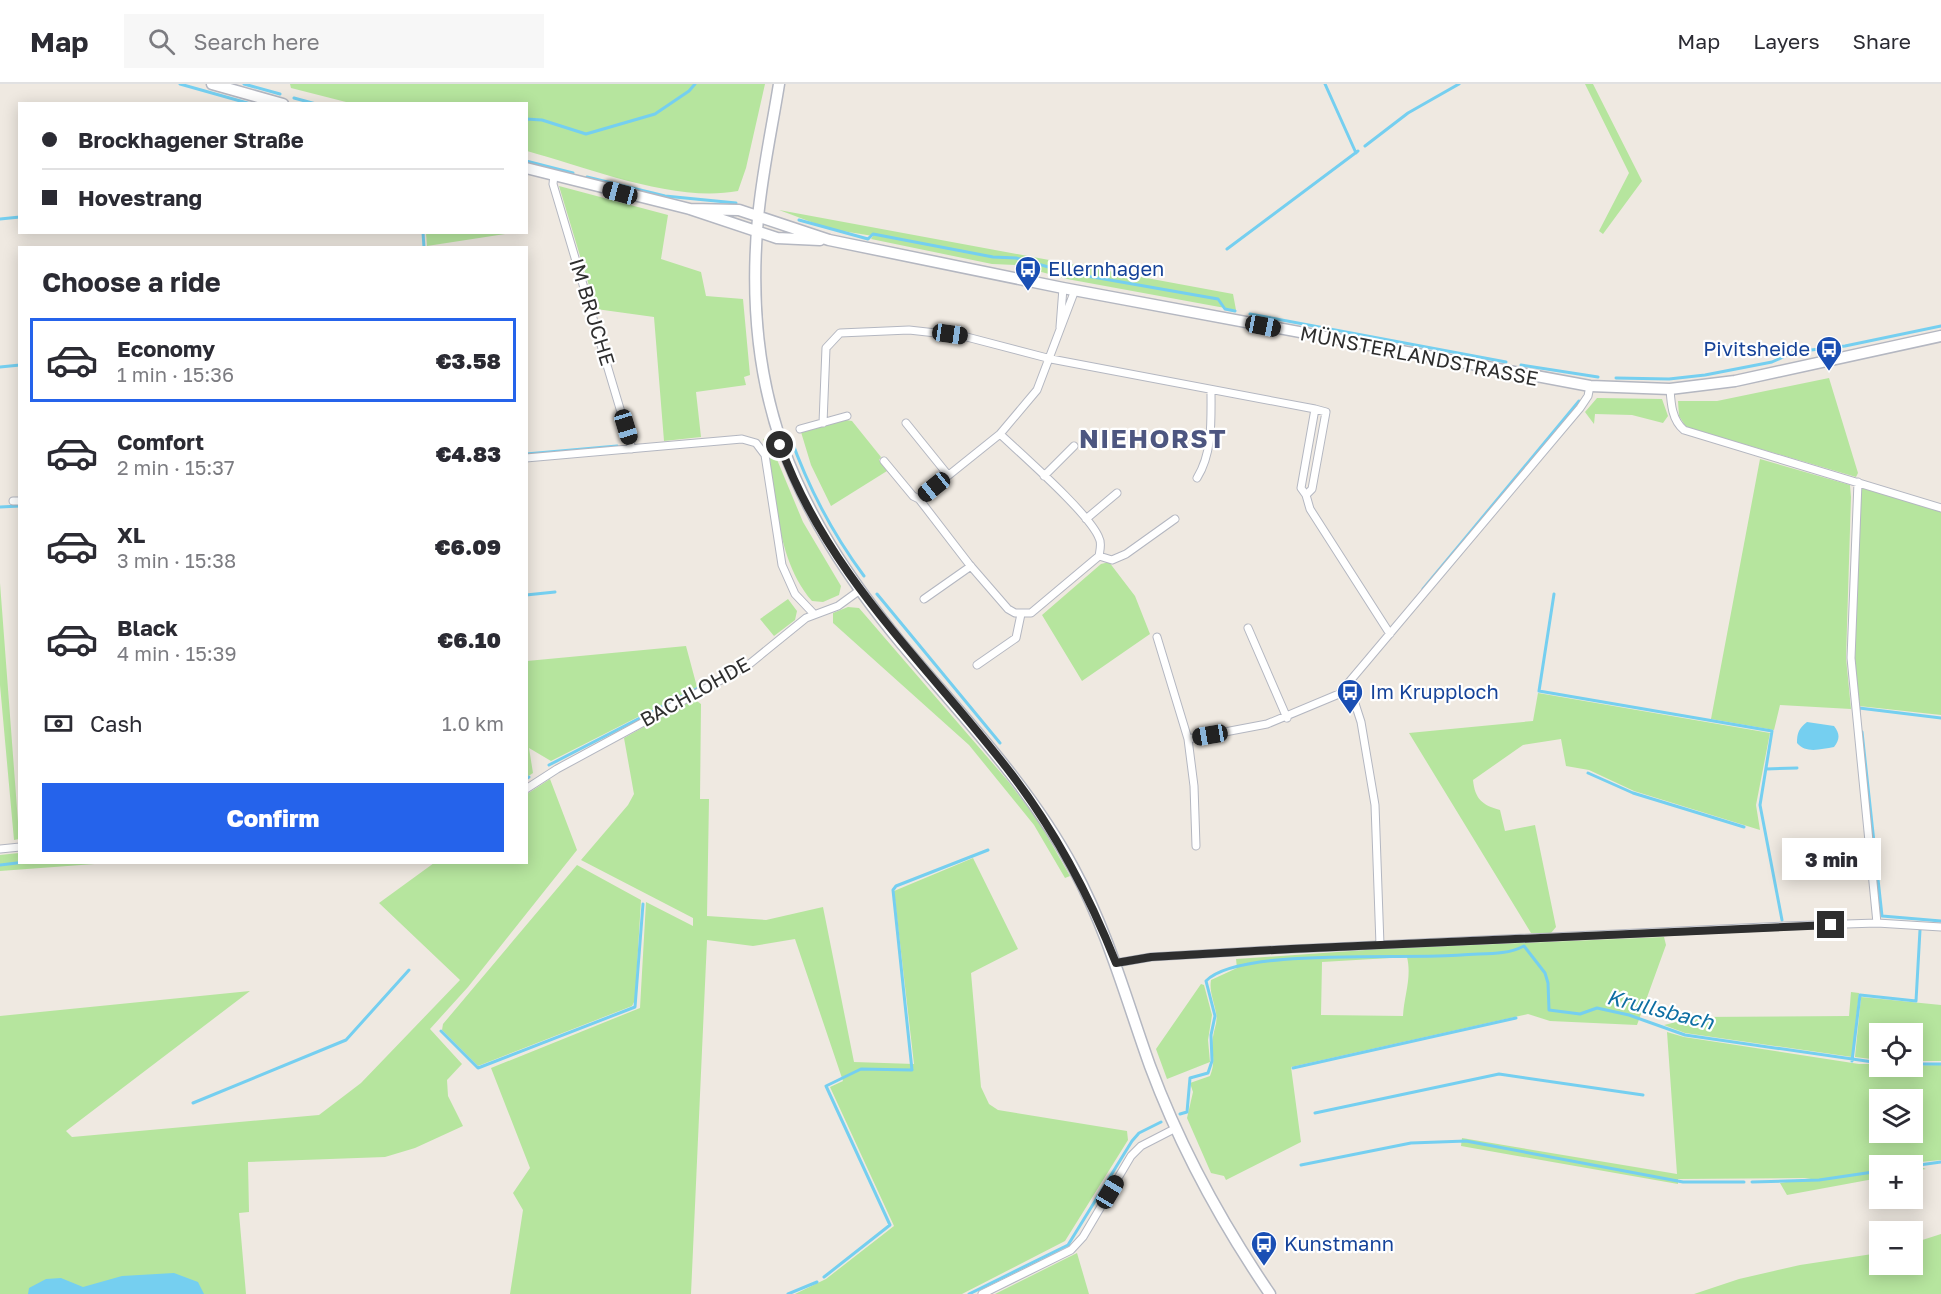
<!DOCTYPE html>
<html lang="en">
<head>
<meta charset="utf-8">
<style>
	:root { --surface:#fff; --page:#f7f7f7; --text:#2b2b33; --muted:#7c7c81; --line:#e1e1e2; --accent:#2563eb }
	body { margin:0; font-family:"Golos Text",sans-serif; background:var(--page); color:var(--text); height:100vh; display:flex; flex-direction:column; font-size:22px; white-space:nowrap }
	* { box-sizing:border-box; margin:0 }
	p { font-size:20px; color:var(--muted) }
	.icon { flex:none; width:33px; height:33px; fill:none; stroke:currentColor; stroke-width:2; stroke-linecap:round; stroke-linejoin:round }
	.map { position:relative; flex:1; overflow:hidden }
	.panel { position:absolute; left:18px; top:162px; width:510px; height:618px; display:flex; flex-direction:column; background:var(--surface); border-radius:0px; box-shadow:0 3px 15px #0003 }
	.panel>* { flex:none }
	.banner { position:absolute; left:18px; top:18px; width:510px; height:132px; border-radius:0px; box-shadow:0 3px 15px #0003; display:grid; align-content:center; height:132px; padding:0 24px; background:var(--surface) }
	.controls { position:absolute; left:1869px; top:939px; display:grid; gap:12px }
	.controls a { display:grid; place-items:center; width:54px; height:54px; border-radius:0px; background:var(--surface); box-shadow:0 3px 15px #0003; font-size:30px }
	.end { position:absolute; width:27px; height:27px; margin:-14px; border:8px solid #2e2e2e; background:#fff; box-shadow:0 0 0 3px #fff }
	.from { border-radius:50% }
	.bubble { position:absolute; height:42px; border-radius:0px; background:var(--surface); box-shadow:0 3px 15px #0003; font-size:20px; font-weight:800; line-height:42px; text-align:center }
	.car { position:absolute; width:18px; height:36px; margin:-18px -9px; border-radius:8px; box-shadow:0 0 4px 2px #0007; background:linear-gradient(#222 24%,#8ab4d8 0 40%,#222 0 76%,#8ab4d8 0 86%,#222 0) }
	.banner b { display:flex; align-items:center; gap:21px; height:57px; font-size:22px }
	.banner b+b { border-top:2px solid var(--line) }
	.banner i { width:15px; height:15px; background:var(--text) }
	ul { padding:0; list-style:none }
	li { display:flex; align-items:center; gap:18px; height:84px; margin:0 12px 9px; padding:0 12px; border:3px solid transparent; border-radius:0px }
	li div { flex:1 }
	li b { display:block; font-size:22px }
	li em { font-style:normal; font-weight:800 }
	li.current { border-color:var(--accent) }
	li>.icon { width:54px; height:54px; stroke-width:1.5 }
	h2 { padding:0 24px; font-size:27px; line-height:72px }
	.pay { display:flex; align-items:center; gap:15px; height:66px; padding:0 24px; font-size:22px }
	.pay p { margin-inline-start:auto }
	.primary-button { display:flex; gap:12px; margin-top:auto; padding:12px 24px }
	.primary-button a { flex:1; height:69px; border-radius:0px; background:var(--accent); color:#fff; font-size:24px; font-weight:800; line-height:69px; text-align:center }
	header { display:flex; align-items:center; gap:36px; box-sizing:border-box; height:84px; padding:0 30px; background:var(--surface); border-bottom:2px solid var(--line) }
	header strong { font-size:28px }
	nav { display:flex; gap:33px; margin-inline-start:auto; font-size:21px }
	.search { width:420px; height:54px; background:var(--page); display:flex; align-items:center; gap:15px; box-sizing:border-box; padding:0 21px; border-radius:0px; color:var(--muted); font-size:22px }
	.map>svg:first-child { display:block }
	.green { fill:#b6e59e; fill-rule:evenodd }
	.water { fill:#75cff0 }
	.lines { fill:none; stroke-linecap:round; stroke-linejoin:round }
	.stream { stroke:#75cff0; stroke-width:3 }
	.street-casing { stroke:#b4b7c1; stroke-width:9 }
	.secondary-casing { stroke:#b4b7c1; stroke-width:13 }
	.street { stroke:#fff; stroke-width:7 }
	.secondary { stroke:#fff; stroke-width:10 }
	.route { stroke:#2e2e2e; stroke-width:8 }
	.labels { text-anchor:middle; stroke-width:4.5; stroke-linejoin:round; paint-order:stroke }
	.transit-label { font-size:20px; fill:#164399; stroke:#fff; text-anchor:start }
	.street-label { font-size:20px; fill:#2e2e2e; stroke:#fff }
	.water-label { font-size:21px; font-style:italic; fill:#0d6fa3; stroke:#fff }
	.district-label { font-size:26px; font-weight:bold; letter-spacing:1.5px; fill:#4d5680; stroke:#fff }
</style>
</head>
<body>
<header>
<strong>Map</strong>
<div class="search"><svg class="icon" aria-label="search" viewBox="0 0 24 24"><circle cx="10" cy="10" r="6"/><path d="M15 15l6 6"/></svg>Search here</div>
<nav><a>Map</a><a>Layers</a><a>Share</a></nav>
</header>
<div class="map">
<svg width="1941" height="1210" viewBox="0 0 1941 1210">
	<rect width="100%" height="100%" fill="#efe9e1"/>
	<path class="green" d="M 290,0 L 765,0 L 746,84 L 738,107 C 674,119 589,84 527,67 L 526,20 L 350,19 L 291,4 Z
		M 1585,0 L 1593,0 L 1642,97 L 1603,150 L 1599,147 L 1629,89 Z
		M 559,102 L 668,131 L 661,175 L 701,188 L 706,212 L 743,215 L 750,291 L 744,293 L 746,301 L 696,308 L 701,353 L 664,357 L 654,233 L 596,225 Z
		M 779,126 L 1233,210 L 1236,226 L 1067,195 L 1016,181 L 992,180 L 871,155 L 873,152 L 830,145 Z
		M 512,149 L 427,162 L 426,149 L 512,148 Z
		M 1829,294 L 1858,389 L 1856,393 L 1686,343 L 1679,332 L 1678,317 L 1717,317 Z
		M 1597,314 L 1662,315 L 1668,332 L 1663,339 L 1632,331 L 1595,330 L 1594,340 L 1585,328 Z
		M 846,336 L 852,337 L 881,373 L 879,376 L 887,387 L 831,422 L 811,381 L 801,348 Z
		M 768,354 L 803,438 L 841,502 L 839,511 L 823,518 L 812,517 C 778,478 777,420 768,371 L 763,355 Z
		M 1760,375 L 1850,401 L 1851,413 L 1846,574 L 1851,625 L 1780,621 L 1774,646 L 1711,635 Z
		M 1863,404 L 1941,428 L 1941,631 L 1859,622 L 1855,575 L 1859,406 Z
		M 1109,478 L 1135,512 L 1150,550 L 1082,597 L 1042,531 L 1101,480 Z
		M 0,499 L 19,751 L 19,755 L 14,756 L 0,601 Z
		M 788,515 L 797,527 L 795,536 L 774,552 L 760,535 Z
		M 848,523 L 859,524 L 1008,697 L 1039,738 L 1070,792 L 1065,794 L 1034,741 L 969,661 L 833,539 L 833,529 Z
		M 686,562 L 697,603 L 551,677 L 529,664 L 533,689 L 527,693 L 527,577 Z
		M 1538,609 L 1770,649 L 1756,721 L 1760,746 L 1634,707 L 1589,686 L 1566,682 L 1561,655 L 1523,661 L 1473,696 C 1475,715 1482,721 1500,726 L 1505,747 L 1535,741 L 1556,843 L 1551,849 L 1531,849 L 1409,649 L 1533,637 Z
		M 694,615 L 701,620 L 700,715 L 709,715 L 707,832 L 766,836 L 823,823 L 854,978 L 914,980 L 894,807 L 973,774 L 1018,865 L 971,889 L 981,1003 L 989,1020 L 998,1026 L 1127,1047 L 1128,1056 L 1065,1157 L 962,1210 L 795,1210 L 826,1195 L 894,1142 L 830,1003 L 843,997 L 795,855 L 753,862 L 707,856 L 691,1210 L 510,1210 L 523,1126 L 513,1109 L 530,1084 L 491,984 L 640,924 L 646,818 L 693,842 L 693,834 L 581,776 L 628,721 L 634,710 L 624,654 Z
		M 550,695 L 577,766 L 468,903 L 430,945 L 462,980 L 447,996 L 448,1012 L 463,1042 L 415,1064 L 385,1073 L 248,1078 L 249,1128 L 239,1129 L 246,1210 L 0,1210 L 0,932 L 250,907 L 66,1047 L 72,1053 L 319,1031 L 361,999 L 460,896 L 379,819 L 434,779 L 526,778 L 527,710 Z
		M 19,769 L 20,778 L 108,779 L 0,787 L 0,771 Z
		M 577,781 L 641,816 L 635,916 L 632,922 L 478,982 L 442,946 L 443,940 Z
		M 1664,853 L 1666,861 L 1637,941 L 1550,937 L 1528,930 L 1291,983 L 1301,1058 L 1226,1096 L 1224,1092 L 1211,1089 L 1187,1034 L 1193,1008 L 1190,999 L 1210,992 C 1217,975 1210,966 1213,953 C 1214,945 1218,938 1216,929 C 1214,917 1209,907 1211,896 L 1237,884 L 1236,875 L 1380,865 ZM 1407,873 C 1412,894 1404,912 1403,932 L 1321,931 L 1322,878 Z
		M 1201,900 L 1204,901 L 1212,931 L 1208,956 L 1210,978 L 1167,995 L 1156,965 Z
		M 1851,908 L 1859,909 L 1852,973 L 1685,949 L 1664,941 L 1697,933 L 1849,932 Z
		M 1861,913 L 1941,921 L 1941,977 L 1913,977 L 1912,950 L 1880,950 L 1879,976 L 1855,973 Z
		M 1667,948 L 1684,953 L 1859,980 L 1879,980 L 1880,982 L 1941,981 L 1941,1076 L 1910,1079 L 1926,1085 L 1913,1087 L 1912,1082 L 1880,1082 L 1879,1094 L 1787,1111 L 1780,1099 L 1811,1094 L 1678,1095 L 1678,1100 L 1461,1062 L 1462,1054 L 1677,1090 ZM 1880,1016 L 1912,1016 L 1912,1048 L 1880,1048 Z
		M 1941,1150 L 1941,1210 L 1694,1210 L 1739,1195 L 1800,1181 L 1879,1169 L 1880,1180 L 1912,1180 L 1913,1159 Z
		M 1077,1169 L 1089,1210 L 995,1210 Z"/>
	<path class="water" d="M 1807,638 L 1834,642 C 1840,650 1840,655 1834,663 C 1821,665 1806,670 1797,659 C 1797,649 1799,644 1807,638 Z
		M 174,1189 L 198,1198 L 204,1210 L 28,1210 L 29,1204 L 46,1195 L 61,1194 L 83,1203 L 122,1192 Z"/>
	<g class="lines">
		<path class="stream" d="M 180,0 L 251,20
			M 244,0 L 280,10
			M 1325,0 L 1356,69
			M 294,14 L 316,20
			M 526,35 L 542,36 L 586,50 L 655,30 L 689,7 L 695,0
			M 1365,62 L 1408,29 L 1459,0
			M 526,77 L 573,89
			M 587,93 L 665,112 L 736,119
			M 0,135 L 20,133
			M 799,136 L 868,155 L 873,150 L 993,173 L 1016,174 L 1070,189 L 1218,215 L 1225,225 L 1235,227
			M 423,148 L 424,164
			M 1227,165 L 1358,67
			M 1250,230 L 1506,278
			M 1521,281 L 1598,293
			M 0,283 L 20,281
			M 1616,294 L 1669,295 L 1705,291 L 1772,278 L 1794,268 L 1845,262 L 1941,242
			M 790,352 C 808,403 832,449 864,492
			M 526,370 L 617,362
			M 0,423 L 20,422
			M 1423,505 L 1579,317
			M 877,510 L 1000,659
			M 1554,510 L 1539,607 L 1772,647 L 1760,721 L 1782,836
			M 526,511 L 555,508
			M 1859,627 L 1859,624 L 1941,634
			M 1862,648 L 1882,832 L 1941,837
			M 549,681 L 698,604
			M 1766,685 L 1797,684
			M 1588,689 L 1633,709 L 1744,743
			M 526,695 L 529,693
			M 0,781 L 25,778
			M 441,947 L 478,984 L 635,923 L 643,820
			M 1852,977 L 1860,911 L 1916,917 L 1920,846
			M 1912,980 L 1941,980
			M 1293,984 L 1516,934
			M 193,1019 L 346,956 L 409,886
			M 1315,1029 L 1499,990 L 1643,1011
			M 1180,1030 L 1187,1028 L 1190,994 L 1208,989 L 1212,977 L 1211,951 L 1215,932 L 1206,897 C 1238,863 1410,876 1461,871 C 1482,869 1505,872 1524,862 L 1545,889 L 1548,899 L 1549,926 L 1580,930 L 1597,924 L 1629,931 L 1685,951 L 1880,979
			M 1301,1081 L 1411,1059 L 1466,1057 L 1683,1098 L 1744,1098
			M 1912,1082 L 1941,1078
			M 1752,1098 L 1819,1096 L 1880,1087
			M 824,1193 L 890,1141 L 826,1002 L 861,985 L 912,986 L 893,806 L 896,802 L 988,766
			M 788,1210 L 817,1198
			M 969,1210 L 1068,1161 L 1132,1057 L 1139,1049 L 1161,1038"/>
		<g class="street-casing">
			<path id="street" d="M 554,91 L 553,100 L 632,365
				M 1060,243 L 1063,204
				M 1670,305 C 1671,320 1672,336 1684,346 L 1941,424
				M 823,339 L 826,264 L 840,249 L 909,246 L 963,252 L 1051,275 L 1315,325 L 1301,404 L 1306,411 L 1312,405 L 1326,328 L 1315,325
				M 906,339 L 948,391
				M 800,345 L 847,332
				M 526,374 L 742,355 L 756,359 L 765,371 L 782,481 L 795,510 L 813,529
				M 884,377 L 913,412 L 919,415 L 969,480 L 1008,525 L 1015,529 L 1031,529 L 1099,472 C 1100,466 1102,459 1099,454 C 1090,430 1021,370 1000,350
				M 1044,392 L 1074,362
				M 1197,394 C 1213,368 1211,336 1211,306
				M 1858,398 L 1851,574 L 1877,839
				M 1306,411 L 1310,425 L 1390,550
				M 919,415 L 1000,350 L 1037,306 L 1075,206
				M 13,417 L 20,417
				M 1086,435 L 1117,409
				M 1099,472 L 1112,476 L 1126,470 L 1175,435
				M 924,515 L 971,482
				M 1248,544 L 1287,634
				M 1157,553 L 1188,655 L 1194,702 L 1196,762
				M 977,581 L 1016,554 L 1021,530
				M 1349,601 L 1361,638 L 1375,721 L 1380,861
				M 1188,655 L 1267,640 L 1339,610 L 1580,324 L 1588,312 L 1590,302
				M 526,705 L 557,685 L 747,582 L 806,534 L 838,522 L 860,506
				M 0,765 L 20,763
				M 1116,879 L 1151,873 L 1269,866 L 1785,842 L 1877,839 L 1941,843
				M 982,1210 L 1071,1166 L 1083,1153 L 1131,1072 L 1141,1062 L 1176,1044"/>
		</g>
		<g class="secondary-casing">
			<path id="secondary" d="M 212,0 L 283,20
				M 779,0 C 772,44 762,89 758,134 C 742,309 792,426 901,559 C 962,632 1029,701 1074,785 C 1108,848 1126,915 1150,982 C 1180,1063 1221,1138 1270,1210
				M 526,84 L 690,125 L 777,154 L 820,156
				M 690,125 L 739,126 L 829,156 L 1063,204 L 1590,302 L 1670,305 L 1735,297 L 1941,252"/>
		</g>
		<use href="#street" class="street"/>
		<use href="#secondary" class="secondary"/>
	</g>
	<g class="lines">
		<path class="route" d="M 780,361 C 827,492 931,584 1013,692 C 1057,750 1089,811 1116,879 L 1151,873 L 1291,865 L 1831,841"/>
	</g>
	<defs>
		<g id="bus-pin" transform="scale(1.35)"><path d="M0 17L-7.5 6A9.5 9.5 0 1 1 7.5 6Z" fill="#1a4fb4" stroke="#fff"/><path d="M-5-6H5V4H4V6H2V4H-2V6H-4V4H-5ZM-3.5-4V0h7V-4ZM-3.5 1.2v1.5H-2V1.2ZM2 1.2v1.5H3.5V1.2Z" fill="#fff"/></g>
	</defs>
	<g fill-rule="evenodd">
		<use href="#bus-pin" x="1028" y="185"/>
		<use href="#bus-pin" x="1829" y="265"/>
		<use href="#bus-pin" x="1350" y="608"/>
		<use href="#bus-pin" x="1264" y="1160"/>
	</g>
	<g class="labels">
		<g class="transit-label">
			<text x="1048" y="192">Ellernhagen</text>
			<text x="1810" y="272" text-anchor="end">Pivitsheide</text>
			<text x="1370" y="615">Im Krupploch</text>
			<text x="1284" y="1167">Kunstmann</text>
		</g>
		<g class="street-label">
			<text transform="translate(592 228) rotate(73)" y="7">IM BRUCHE</text>
			<text transform="translate(1419 272) rotate(11)" y="7">MÜNSTERLANDSTRASSE</text>
			<text transform="translate(695 608) rotate(-29)" y="7">BACHLOHDE</text>
		</g>
		<g class="water-label">
			<text transform="translate(1660 926) rotate(14)" y="7">Krullsbach</text>
		</g>
		<g class="district-label">
			<text x="1153" y="364">NIEHORST</text>
		</g>
	</g>
</svg>
<div class="controls">
<a><svg class="icon" aria-label="locate" viewBox="0 0 24 24"><circle cx="12" cy="12" r="6"/><path d="M12 2v4M12 18v4M2 12h4M18 12h4"/></svg></a>
<a><svg class="icon" aria-label="layers" viewBox="0 0 24 24"><path d="M12 4l9 5-9 5-9-5zM3 14l9 5 9-5"/></svg></a>
<a>+</a>
<a>−</a>
</div>
<i class="end from" style="left:780px;top:361px"></i>
<i class="end" style="left:1831px;top:841px"></i>
<div class="bubble" style="left:1782px;top:754px;width:99px">3 min</div>
<i class="car" style="left:620px;top:109px;rotate:285deg"></i>
<i class="car" style="left:1263px;top:242px;rotate:101deg"></i>
<i class="car" style="left:950px;top:250px;rotate:98deg"></i>
<i class="car" style="left:626px;top:343px;rotate:163deg"></i>
<i class="car" style="left:934px;top:403px;rotate:231deg"></i>
<i class="car" style="left:1210px;top:651px;rotate:260deg"></i>
<i class="car" style="left:1110px;top:1108px;rotate:31deg"></i>
<div class="banner">
<b><i class="from"></i>Brockhagener Straße</b>
<b><i></i>Hovestrang</b>
</div>
<section class="panel">
<h2>Choose a ride</h2>
<ul>
<li class="current"><svg class="icon" aria-label="car" viewBox="0 0 24 24"><path d="M5 17H2v-5l4-1 3-4h7l3 4 3 1v5h-3M9 17h6M6 11h13"/><circle cx="7" cy="17" r="2"/><circle cx="17" cy="17" r="2"/></svg><div><b>Economy</b><p>1 min · 15:36</p></div><em>€3.58</em></li>
<li><svg class="icon" aria-label="car" viewBox="0 0 24 24"><path d="M5 17H2v-5l4-1 3-4h7l3 4 3 1v5h-3M9 17h6M6 11h13"/><circle cx="7" cy="17" r="2"/><circle cx="17" cy="17" r="2"/></svg><div><b>Comfort</b><p>2 min · 15:37</p></div><em>€4.83</em></li>
<li><svg class="icon" aria-label="car" viewBox="0 0 24 24"><path d="M5 17H2v-5l4-1 3-4h7l3 4 3 1v5h-3M9 17h6M6 11h13"/><circle cx="7" cy="17" r="2"/><circle cx="17" cy="17" r="2"/></svg><div><b>XL</b><p>3 min · 15:38</p></div><em>€6.09</em></li>
<li><svg class="icon" aria-label="car" viewBox="0 0 24 24"><path d="M5 17H2v-5l4-1 3-4h7l3 4 3 1v5h-3M9 17h6M6 11h13"/><circle cx="7" cy="17" r="2"/><circle cx="17" cy="17" r="2"/></svg><div><b>Black</b><p>4 min · 15:39</p></div><em>€6.10</em></li>
</ul>
<div class="pay"><svg class="icon" aria-label="cash" viewBox="0 0 24 24"><path d="M3 7h18v10H3z"/><circle cx="12" cy="12" r="2"/></svg>Cash<p>1.0 km</p></div>
<div class="primary-button"><a>Confirm</a></div>
</section>
</div>
</body>
</html>
